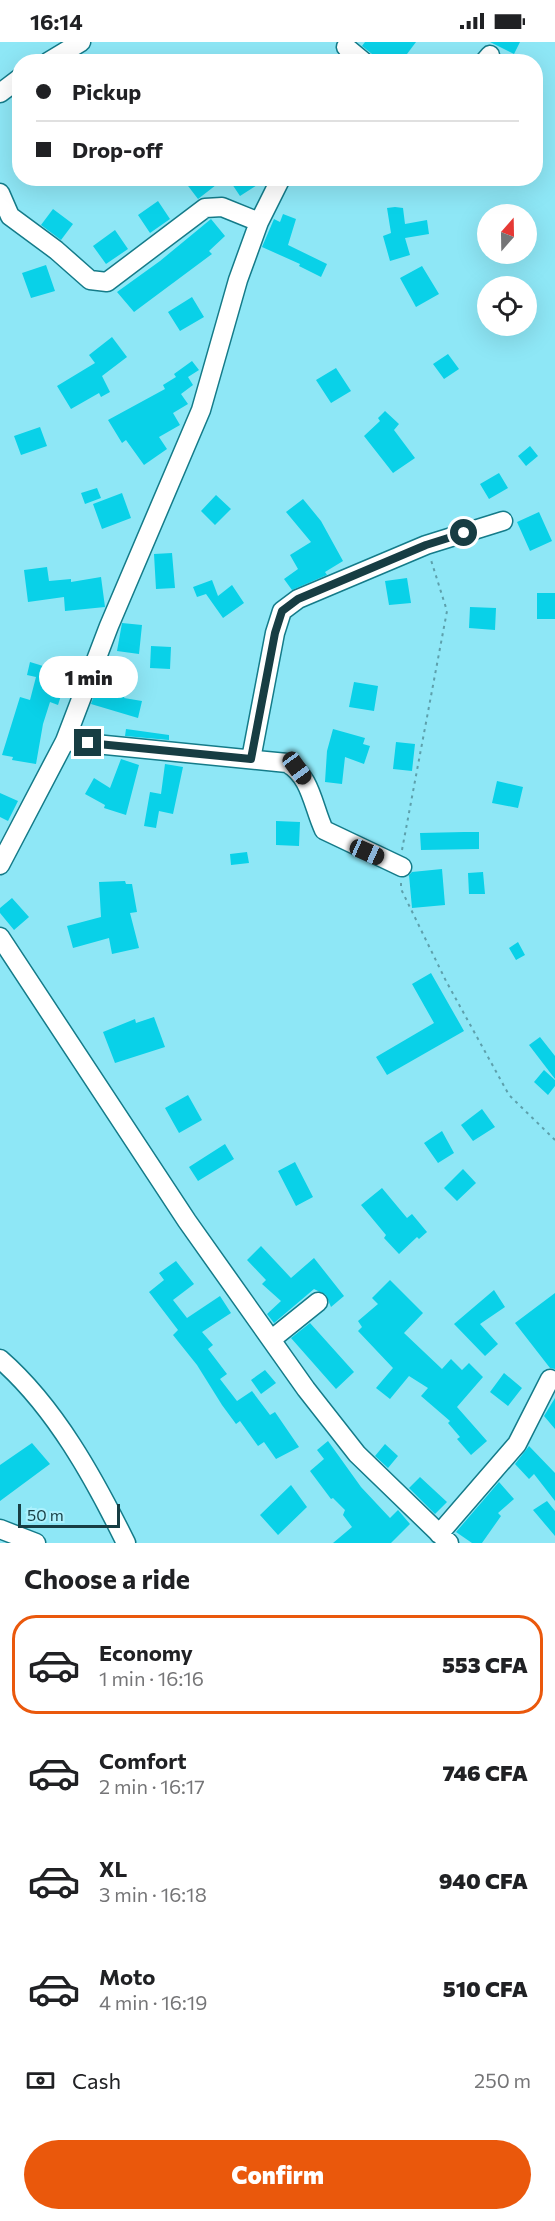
<!DOCTYPE html>
<html lang="en">
<head>
<meta charset="utf-8">
<style>
	:root { --surface:#fff; --page:#f2f2f2; --text:#202124; --muted:#757577; --line:#e0e0e0; --accent:#ea580c }
	body { margin:0; font-family:Commissioner,sans-serif; background:var(--page); color:var(--text); height:100vh; display:flex; flex-direction:column; font-size:22px; white-space:nowrap }
	* { box-sizing:border-box; margin:0 }
	p { font-size:20px; color:var(--muted) }
	.icon { flex:none; width:33px; height:33px; fill:none; stroke:currentColor; stroke-width:2; stroke-linecap:round; stroke-linejoin:round }
	.map { position:relative; height:1501px; overflow:hidden }
	.side { display:flex; flex-direction:column; background:var(--surface); flex:1 }
	.side>* { flex:none }
	.banner { position:absolute; left:12px; top:12px; width:531px; height:132px; border-radius:24px; box-shadow:0 6px 24px #0002; display:grid; align-content:center; height:132px; padding:0 24px; background:var(--surface) }
	.needle { width:39px; rotate:20deg }
	.tools { position:absolute; left:477px; top:162px; display:grid; gap:12px }
	.tools a { display:grid; place-items:center; width:60px; height:60px; border-radius:50%; background:var(--surface); box-shadow:0 6px 24px #0002; font-size:30px }
	.scale { position:absolute; left:18px; bottom:15px; width:102px; box-sizing:border-box; padding-left:6px; border:3px solid #173d43; border-top:0; font-size:16px; line-height:21px; white-space:nowrap; color:#173d43; -webkit-text-stroke:4px #acf1fd; paint-order:stroke }
	.end { position:absolute; width:27px; height:27px; margin:-14px; border:8px solid #173d43; background:#fff; box-shadow:0 0 0 3px #fff }
	.from { border-radius:50% }
	.bubble { position:absolute; height:42px; border-radius:21px; background:var(--surface); box-shadow:0 6px 24px #0002; font-size:20px; font-weight:800; line-height:42px; text-align:center }
	.car { position:absolute; width:18px; height:36px; margin:-18px -9px; border-radius:8px; box-shadow:0 0 4px 2px #0007; background:linear-gradient(#222 24%,#8ab4d8 0 40%,#222 0 76%,#8ab4d8 0 86%,#222 0) }
	.banner b { display:flex; align-items:center; gap:21px; height:57px; font-size:22px }
	.banner b+b { border-top:2px solid var(--line) }
	.banner i { width:15px; height:15px; background:var(--text) }
	ul { padding:0; list-style:none }
	li { display:flex; align-items:center; gap:18px; height:99px; margin:0 12px 9px; padding:0 12px; border:3px solid transparent; border-radius:24px }
	li div { flex:1 }
	li b { display:block; font-size:22px }
	li em { font-style:normal; font-weight:800 }
	li.active { border-color:var(--accent) }
	li>.icon { width:54px; height:54px; stroke-width:1.5 }
	h2 { padding:0 24px; font-size:27px; line-height:72px }
	.pay { display:flex; align-items:center; gap:15px; height:66px; padding:0 24px; font-size:22px }
	.pay p { margin-inline-start:auto }
	.action { display:flex; gap:12px; margin-top:auto; padding:12px 24px }
	.action a { flex:1; height:69px; border-radius:36px; background:var(--accent); color:#fff; font-size:24px; font-weight:800; line-height:69px; text-align:center }
	.status { display:flex; justify-content:space-between; align-items:center; height:42px; padding:0 30px; background:var(--surface); direction:ltr }
	.status svg { height:16px; fill:currentColor }
	.map>svg:first-child { display:block }
	.building { fill:#09d1e8 }
	.lines { fill:none; stroke-linecap:round; stroke-linejoin:round }
	.minor-casing { stroke:#147b89; stroke-width:21 }
	.path { stroke:#5da0ac; stroke-width:2; stroke-dasharray:3 4.5; stroke-linecap:butt }
	.minor { stroke:#fff; stroke-width:18 }
	.route { stroke:#173d43; stroke-width:8 }
</style>
</head>
<body>
<div class="status"><b>16:14</b><svg viewBox="0 0 49 12"><path d="M0 12V9h3v3zM5 12V6h3v6zM10 12V3h3v9zM15 12V0h3v12zM26 1h20v11H26zM47 4h2v5h-2z"/></svg></div>
<div class="map">
<svg width="555" height="1501" viewBox="0 0 555 1501">
	<rect width="100%" height="100%" fill="#8ee7f6"/>
	<path class="building" d="M 365,0 L 416,0 L 401,20 L 375,20 L 372,12 L 362,4 Z
		M 490,0 L 520,0 L 514,12 Z
		M 182,136 L 225,136 L 198,157 Z
		M 228,136 L 268,136 L 240,154 Z
		M 158,159 L 170,177 L 150,191 L 138,173 Z
		M 395,165 L 403,166 L 405,182 L 427,178 L 429,192 L 405,196 L 410,213 L 390,219 L 383,194 L 391,191 L 387,166 Z
		M 53,167 L 73,182 L 61,198 L 41,183 Z
		M 283,172 L 296,177 L 288,203 L 327,222 L 321,235 L 299,224 L 300,222 L 262,205 L 274,177 L 280,180 Z
		M 211,177 L 225,194 L 209,209 L 212,212 L 134,270 L 117,250 L 160,219 Z
		M 115,188 L 128,207 L 106,222 L 93,204 Z
		M 46,223 L 55,249 L 31,256 L 22,231 Z
		M 422,224 L 439,252 L 416,265 L 400,236 Z
		M 192,255 L 204,275 L 180,289 L 168,270 Z
		M 112,295 L 127,315 L 102,334 L 110,350 L 101,355 L 99,351 L 71,367 L 57,344 L 95,321 L 89,313 Z
		M 448,312 L 459,327 L 444,337 L 433,322 Z
		M 192,319 L 199,328 L 188,335 L 193,343 L 181,352 L 188,362 L 173,371 L 180,383 L 159,395 L 167,407 L 144,423 L 126,398 L 122,401 L 108,378 L 165,347 L 163,343 L 176,335 L 174,332 Z
		M 336,326 L 351,349 L 331,361 L 316,338 Z
		M 385,369 L 399,382 L 394,388 L 415,416 L 393,431 L 364,394 L 380,379 L 378,376 Z
		M 40,385 L 47,404 L 21,413 L 14,394 Z
		M 530,404 L 538,414 L 526,424 L 518,414 Z
		M 499,431 L 508,446 L 489,457 L 480,442 Z
		M 97,446 L 101,456 L 85,462 L 81,451 Z
		M 122,451 L 131,476 L 102,487 L 93,462 Z
		M 216,453 L 231,467 L 215,483 L 201,469 Z
		M 303,457 L 321,479 L 343,519 L 325,530 L 327,533 L 292,548 L 284,537 L 298,527 L 290,513 L 311,500 L 286,470 Z
		M 539,470 L 552,499 L 530,509 L 517,480 Z
		M 172,511 L 175,546 L 156,547 L 154,512 Z
		M 47,525 L 49,539 L 71,537 L 71,540 L 101,535 L 105,565 L 65,569 L 64,555 L 28,560 L 24,528 Z
		M 407,536 L 411,561 L 389,563 L 385,539 Z
		M 212,538 L 218,554 L 232,543 L 244,561 L 223,576 L 206,552 L 197,555 L 193,545 Z
		M 537,551 L 555,551 L 555,577 L 537,577 Z
		M 470,565 L 496,566 L 495,588 L 469,586 Z
		M 122,581 L 142,583 L 139,612 L 117,609 Z
		M 151,604 L 171,605 L 170,627 L 150,626 Z
		M 30,620 L 66,631 L 66,622 L 78,623 L 75,641 L 65,641 L 58,663 L 50,660 L 43,682 L 36,722 L 12,718 L 13,715 L 2,713 L 20,655 L 30,658 L 36,635 L 27,633 Z
		M 354,640 L 378,644 L 374,669 L 349,665 Z
		M 98,643 L 126,651 L 124,656 L 142,659 L 138,676 L 91,662 Z
		M 126,687 L 169,693 L 169,698 L 125,694 Z
		M 333,687 L 365,696 L 363,702 L 370,704 L 364,722 L 345,715 L 342,742 L 325,740 L 327,709 Z
		M 396,700 L 415,702 L 412,729 L 393,727 Z
		M 121,717 L 139,723 L 126,773 L 104,766 L 105,763 L 85,752 L 94,736 L 110,746 Z
		M 165,722 L 183,725 L 173,772 L 159,769 L 156,786 L 144,784 L 150,750 L 161,752 Z
		M 497,739 L 523,745 L 518,766 L 492,761 Z
		M 0,751 L 18,759 L 8,779 L 0,775 Z
		M 276,779 L 300,780 L 299,804 L 276,803 Z
		M 464,790 L 479,790 L 479,807 L 421,808 L 420,791 Z
		M 247,810 L 249,821 L 231,823 L 230,812 Z
		M 442,827 L 445,863 L 412,866 L 409,833 L 412,830 Z
		M 483,830 L 485,852 L 469,852 L 468,831 Z
		M 125,839 L 126,842 L 132,842 L 137,870 L 130,871 L 139,906 L 112,912 L 109,896 L 73,906 L 67,884 L 101,875 L 99,840 Z
		M 12,856 L 29,875 L 14,888 L 0,871 L 0,866 Z
		M 518,900 L 525,913 L 516,918 L 509,906 Z
		M 431,931 L 464,989 L 387,1033 L 376,1015 L 434,981 L 412,942 Z
		M 154,975 L 165,1005 L 115,1021 L 103,990 L 135,977 L 136,981 Z
		M 540,995 L 555,1014 L 555,1037 L 529,1003 Z
		M 544,1028 L 555,1038 L 555,1044 L 548,1053 L 534,1040 Z
		M 188,1053 L 202,1078 L 179,1091 L 165,1066 Z
		M 482,1067 L 495,1085 L 473,1099 L 461,1083 Z
		M 442,1089 L 454,1111 L 438,1121 L 424,1101 Z
		M 225,1102 L 234,1117 L 198,1139 L 189,1125 Z
		M 295,1120 L 313,1155 L 296,1164 L 278,1129 Z
		M 463,1127 L 476,1141 L 457,1159 L 444,1146 Z
		M 382,1146 L 407,1176 L 412,1172 L 427,1190 L 419,1197 L 417,1195 L 399,1212 L 384,1196 L 386,1193 L 361,1163 Z
		M 261,1204 L 291,1236 L 314,1216 L 344,1254 L 331,1265 L 326,1253 L 314,1247 L 274,1281 L 267,1272 L 281,1259 L 262,1242 L 266,1238 L 247,1218 Z
		M 176,1219 L 194,1242 L 173,1258 L 187,1276 L 220,1254 L 231,1271 L 202,1290 L 213,1303 L 208,1307 L 227,1332 L 220,1337 L 237,1359 L 252,1349 L 270,1373 L 275,1370 L 299,1405 L 276,1417 L 264,1400 L 258,1404 L 240,1379 L 236,1382 L 222,1363 L 197,1323 L 173,1293 L 178,1288 L 149,1250 L 164,1238 L 159,1231 Z
		M 390,1238 L 423,1271 L 404,1291 L 442,1327 L 451,1317 L 462,1328 L 469,1321 L 483,1335 L 457,1365 L 487,1399 L 471,1413 L 457,1397 L 460,1395 L 448,1381 L 450,1379 L 421,1354 L 428,1346 L 409,1334 L 390,1357 L 376,1346 L 393,1326 L 358,1289 L 362,1285 L 358,1279 L 378,1262 L 372,1256 Z
		M 494,1248 L 505,1265 L 480,1282 L 498,1302 L 485,1314 L 454,1282 Z
		M 555,1251 L 555,1327 L 550,1326 L 515,1281 Z
		M 310,1281 L 354,1330 L 336,1347 L 291,1296 Z
		M 265,1328 L 276,1341 L 261,1352 L 251,1338 Z
		M 504,1331 L 522,1346 L 508,1364 L 490,1350 Z
		M 555,1356 L 555,1387 L 544,1374 Z
		M 328,1399 L 361,1445 L 390,1476 L 398,1468 L 410,1482 L 391,1501 L 333,1501 L 352,1485 L 343,1473 L 345,1468 L 333,1456 L 331,1457 L 310,1429 L 324,1417 L 317,1408 Z
		M 32,1401 L 50,1422 L 0,1459 L 0,1423 Z
		M 385,1402 L 398,1414 L 388,1426 L 375,1414 Z
		M 529,1404 L 555,1431 L 555,1459 L 534,1432 L 529,1437 L 515,1422 Z
		M 420,1435 L 447,1460 L 435,1472 L 409,1446 Z
		M 499,1440 L 514,1457 L 498,1471 L 501,1474 L 482,1501 L 472,1501 L 456,1490 Z
		M 291,1443 L 307,1465 L 278,1493 L 260,1473 Z
		M 547,1459 L 555,1469 L 555,1494 L 533,1468 Z"/>
	<g class="lines">
		<g class="minor-casing">
			<path id="minor" d="M 346,5 L 364,20
				M 48,20 L 81,0
				M 484,20 L 490,13
				M 0,51 L 20,36
				M 0,151 L 10,174 L 56,208 L 90,238 L 107,240 L 205,166 L 222,165 L 259,180
				M 65,699 L 287,721 C 311,734 313,765 324,788 L 402,825
				M 251,717 L 275,591 L 282,569 L 298,557 L 426,503 L 503,479
				M 0,823 L 65,699 L 109,584 L 201,368 L 238,238 L 259,180 L 281,136
				M 0,895 L 187,1179 L 306,1347 L 357,1412 L 449,1501
				M 272,1297 L 318,1260
				M 0,1317 C 55,1365 94,1436 126,1501
				M 0,1487 L 36,1501
				M 439,1492 L 517,1402 L 550,1337"/>
		</g>
		<path class="path" d="M 402,808 L 447,569 L 431,518
			M 401,841 L 401,847 L 446,939 L 509,1053 L 555,1098"/>
		<use href="#minor" class="minor"/>
	</g>
	<g class="lines">
		<path class="route" d="M 88,701 L 251,717 L 275,591 L 282,569 L 298,557 L 426,503 L 464,491"/>
	</g>
</svg>
<div class="tools">
<a><svg class="needle" viewBox="-14 -14 28 28"><path d="M0-13l5 13h-10z" fill="#e53935"/><path d="M0 13l5-13h-10z" fill="#757577"/></svg></a>
<a><svg class="icon" aria-label="locate" viewBox="0 0 24 24"><circle cx="12" cy="12" r="6"/><path d="M12 2v4M12 18v4M2 12h4M18 12h4"/></svg></a>
</div>
<div class="scale">50 m</div>
<i class="end from" style="left:464px;top:491px"></i>
<i class="end" style="left:88px;top:701px"></i>
<div class="bubble" style="left:39px;top:614px;width:99px">1 min</div>
<i class="car" style="left:297px;top:726px;rotate:144deg"></i>
<i class="car" style="left:367px;top:810px;rotate:114deg"></i>
<div class="banner">
<b><i class="from"></i>Pickup</b>
<b><i></i>Drop-off</b>
</div>
</div>
<section class="side">
<h2>Choose a ride</h2>
<ul>
<li class="active"><svg class="icon" aria-label="car" viewBox="0 0 24 24"><path d="M5 17H2v-5l4-1 3-4h7l3 4 3 1v5h-3M9 17h6M6 11h13"/><circle cx="7" cy="17" r="2"/><circle cx="17" cy="17" r="2"/></svg><div><b>Economy</b><p>1 min · 16:16</p></div><em>553 CFA</em></li>
<li><svg class="icon" aria-label="car" viewBox="0 0 24 24"><path d="M5 17H2v-5l4-1 3-4h7l3 4 3 1v5h-3M9 17h6M6 11h13"/><circle cx="7" cy="17" r="2"/><circle cx="17" cy="17" r="2"/></svg><div><b>Comfort</b><p>2 min · 16:17</p></div><em>746 CFA</em></li>
<li><svg class="icon" aria-label="car" viewBox="0 0 24 24"><path d="M5 17H2v-5l4-1 3-4h7l3 4 3 1v5h-3M9 17h6M6 11h13"/><circle cx="7" cy="17" r="2"/><circle cx="17" cy="17" r="2"/></svg><div><b>XL</b><p>3 min · 16:18</p></div><em>940 CFA</em></li>
<li><svg class="icon" aria-label="car" viewBox="0 0 24 24"><path d="M5 17H2v-5l4-1 3-4h7l3 4 3 1v5h-3M9 17h6M6 11h13"/><circle cx="7" cy="17" r="2"/><circle cx="17" cy="17" r="2"/></svg><div><b>Moto</b><p>4 min · 16:19</p></div><em>510 CFA</em></li>
</ul>
<div class="pay"><svg class="icon" aria-label="cash" viewBox="0 0 24 24"><path d="M3 7h18v10H3z"/><circle cx="12" cy="12" r="2"/></svg>Cash<p>250 m</p></div>
<div class="action"><a>Confirm</a></div>
</section>
</body>
</html>
